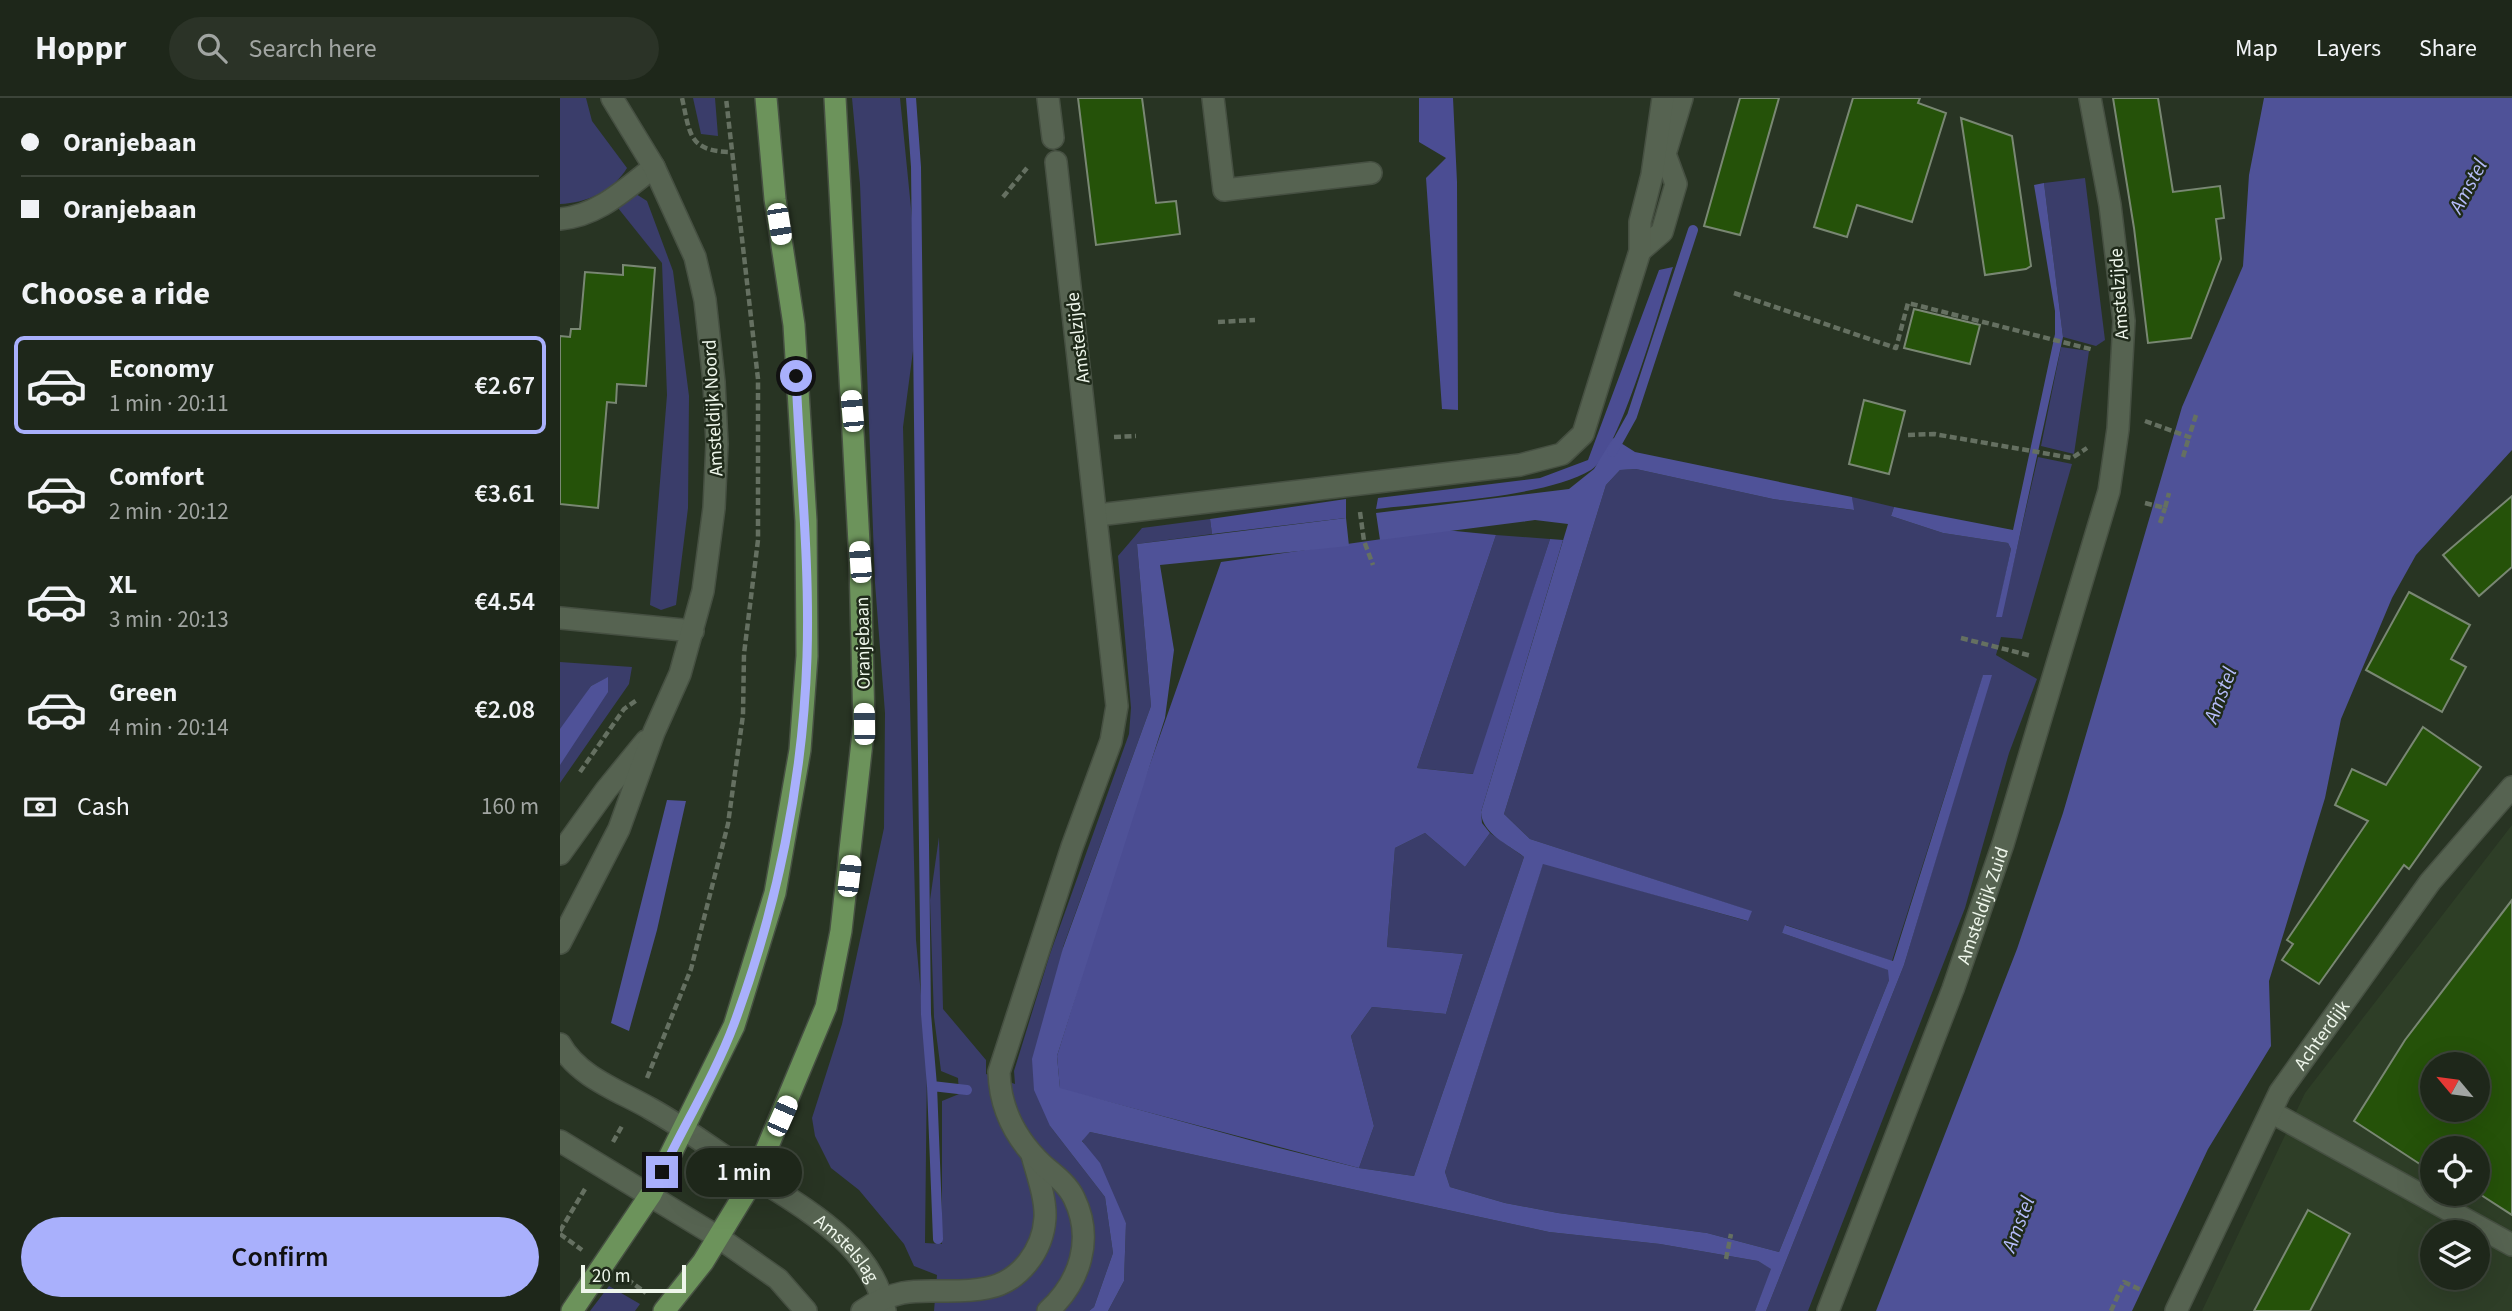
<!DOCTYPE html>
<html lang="en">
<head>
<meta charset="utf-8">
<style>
	:root { --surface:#1e271a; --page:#2b3327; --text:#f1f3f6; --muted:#a1a5a2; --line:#3c4439; --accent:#a9b0fc }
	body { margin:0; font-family:"Source Sans 3",sans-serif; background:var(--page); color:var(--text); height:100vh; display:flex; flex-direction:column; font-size:26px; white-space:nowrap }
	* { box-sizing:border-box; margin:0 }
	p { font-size:23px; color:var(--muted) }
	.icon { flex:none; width:38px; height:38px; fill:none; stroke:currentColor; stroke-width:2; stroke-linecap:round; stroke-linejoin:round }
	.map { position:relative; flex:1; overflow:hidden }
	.drawer { display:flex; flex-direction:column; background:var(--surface); width:560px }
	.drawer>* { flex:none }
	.hud { display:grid; align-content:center; height:154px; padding:0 21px; background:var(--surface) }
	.needle { width:46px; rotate:299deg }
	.buttons { position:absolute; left:1860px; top:954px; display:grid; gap:14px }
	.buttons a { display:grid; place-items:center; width:70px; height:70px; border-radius:50%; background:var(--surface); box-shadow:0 7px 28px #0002,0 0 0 2px var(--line); font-size:35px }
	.scale { position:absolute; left:21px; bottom:18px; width:105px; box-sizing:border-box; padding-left:7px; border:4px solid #eef6eb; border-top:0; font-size:19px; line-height:24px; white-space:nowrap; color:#eef6eb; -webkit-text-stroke:5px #1f2a1a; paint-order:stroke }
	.end { position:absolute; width:32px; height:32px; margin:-16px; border:9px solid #a9b0fc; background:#111; box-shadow:0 0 0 4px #111 }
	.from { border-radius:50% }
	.bubble { position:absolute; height:49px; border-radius:24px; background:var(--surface); box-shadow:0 7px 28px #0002,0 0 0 2px var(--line); font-size:23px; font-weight:600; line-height:49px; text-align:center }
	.car { position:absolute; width:21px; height:42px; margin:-21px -10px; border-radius:9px; box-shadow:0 0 5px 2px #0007; background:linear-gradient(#fff 24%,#345 0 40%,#fff 0 76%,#345 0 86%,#fff 0) }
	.hud b { display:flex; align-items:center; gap:24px; height:66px; font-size:26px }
	.hud b+b { border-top:2px solid var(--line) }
	.hud i { width:18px; height:18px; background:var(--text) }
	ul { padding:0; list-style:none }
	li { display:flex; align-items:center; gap:21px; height:98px; margin:0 14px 10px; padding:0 7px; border:4px solid transparent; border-radius:10px }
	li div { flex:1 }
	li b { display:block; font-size:26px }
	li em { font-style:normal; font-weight:600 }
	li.selected { border-color:var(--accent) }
	li>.icon { width:63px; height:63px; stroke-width:1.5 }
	h2 { padding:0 21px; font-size:32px; line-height:84px }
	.pay { display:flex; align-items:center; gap:18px; height:77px; padding:0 21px; font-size:26px }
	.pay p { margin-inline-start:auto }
	.button { display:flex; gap:14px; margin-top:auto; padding:14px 21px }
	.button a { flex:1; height:80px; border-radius:42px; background:var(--accent); color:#111; font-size:28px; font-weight:600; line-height:80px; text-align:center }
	header { display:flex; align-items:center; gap:42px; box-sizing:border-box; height:98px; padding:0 35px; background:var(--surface); border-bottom:2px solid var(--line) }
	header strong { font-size:33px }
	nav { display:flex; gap:38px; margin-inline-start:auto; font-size:24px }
	.search { width:490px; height:63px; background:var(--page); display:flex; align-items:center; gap:18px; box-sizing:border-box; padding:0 24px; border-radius:38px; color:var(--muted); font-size:26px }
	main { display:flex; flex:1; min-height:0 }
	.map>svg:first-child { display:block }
	.built { fill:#2e3e27; fill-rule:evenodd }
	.green { fill:#3a3d6a }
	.forest { fill:#4b4d93 }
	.water { fill:#4f5298 }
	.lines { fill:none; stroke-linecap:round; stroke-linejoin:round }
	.stream { stroke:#4f5298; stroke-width:10 }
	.building { fill:#255209; stroke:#798773; stroke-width:2; fill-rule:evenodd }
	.minor-casing { stroke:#465042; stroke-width:24 }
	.major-casing { stroke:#465042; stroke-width:24 }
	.path { stroke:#657061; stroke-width:4.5; stroke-dasharray:7 3.5; stroke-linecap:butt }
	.minor { stroke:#566351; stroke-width:21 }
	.major { stroke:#6c935b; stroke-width:21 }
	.route { stroke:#a9b0fc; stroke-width:9 }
	.labels { text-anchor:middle; stroke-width:5; stroke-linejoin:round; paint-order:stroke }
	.street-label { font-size:19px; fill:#eef6eb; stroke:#1f2a1a }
	.water-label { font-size:21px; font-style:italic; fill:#b5bcf8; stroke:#1f2a1a }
</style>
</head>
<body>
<header>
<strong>Hoppr</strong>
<div class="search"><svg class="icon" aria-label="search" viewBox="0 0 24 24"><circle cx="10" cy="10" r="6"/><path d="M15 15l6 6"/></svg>Search here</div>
<nav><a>Map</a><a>Layers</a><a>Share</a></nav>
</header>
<main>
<section class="drawer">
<div class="hud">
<b><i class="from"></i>Oranjebaan</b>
<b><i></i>Oranjebaan</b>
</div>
<h2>Choose a ride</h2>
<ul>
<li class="selected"><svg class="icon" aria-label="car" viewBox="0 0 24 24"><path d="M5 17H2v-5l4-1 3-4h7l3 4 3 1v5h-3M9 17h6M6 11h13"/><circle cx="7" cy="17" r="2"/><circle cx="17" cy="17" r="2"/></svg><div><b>Economy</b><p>1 min · 20:11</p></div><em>€2.67</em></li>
<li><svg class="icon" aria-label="car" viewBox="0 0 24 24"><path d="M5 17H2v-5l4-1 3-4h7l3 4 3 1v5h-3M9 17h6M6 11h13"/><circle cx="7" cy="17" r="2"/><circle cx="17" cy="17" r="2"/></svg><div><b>Comfort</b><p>2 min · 20:12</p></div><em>€3.61</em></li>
<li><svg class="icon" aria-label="car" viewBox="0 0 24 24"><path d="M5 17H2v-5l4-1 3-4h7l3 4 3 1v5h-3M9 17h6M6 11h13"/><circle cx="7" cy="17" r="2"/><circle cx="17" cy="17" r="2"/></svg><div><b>XL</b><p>3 min · 20:13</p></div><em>€4.54</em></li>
<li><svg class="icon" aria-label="car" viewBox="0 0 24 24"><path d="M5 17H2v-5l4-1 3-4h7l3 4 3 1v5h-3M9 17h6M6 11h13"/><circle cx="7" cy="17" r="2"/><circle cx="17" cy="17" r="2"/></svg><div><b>Green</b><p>4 min · 20:14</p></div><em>€2.08</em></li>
</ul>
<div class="pay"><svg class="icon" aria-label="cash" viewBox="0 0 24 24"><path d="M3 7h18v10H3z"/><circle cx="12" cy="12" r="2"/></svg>Cash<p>160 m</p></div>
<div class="button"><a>Confirm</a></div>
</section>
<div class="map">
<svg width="1952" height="1213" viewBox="0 0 1952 1213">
	<rect width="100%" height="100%" fill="#283423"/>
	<path class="built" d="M 1952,727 L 1952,1213 L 1642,1213 L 1745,995 ZM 1872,966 L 1918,966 L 1918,1012 L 1872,1012 ZM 1872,1050 L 1918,1050 L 1918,1096 L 1872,1096 ZM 1872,1134 L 1918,1134 L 1918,1180 L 1872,1180 Z"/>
	<path class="green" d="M 0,0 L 26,0 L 32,23 L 67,70 C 53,93 27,105 0,106 Z
		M 133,0 L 155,0 L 158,38 L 141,36 Z
		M 292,0 L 340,0 L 353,130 L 353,253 L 343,329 L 356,842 L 367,964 L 365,1145 L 382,1146 L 382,1003 L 399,996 L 398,980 L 381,973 L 374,919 L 370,802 L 379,739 L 383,911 L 426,962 L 426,976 L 455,986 L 454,973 L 490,856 L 569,636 L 571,610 L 558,458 L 582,430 L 650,421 L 652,436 L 577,446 L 591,608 L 503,849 L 490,1028 L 545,1099 L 553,1155 L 534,1209 L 529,1213 L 374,1213 L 377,1177 L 354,1168 L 344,1146 L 299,1092 L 271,1070 L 255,1038 L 252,1020 L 282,926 L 324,730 L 325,615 L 315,485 L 300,86 Z
		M 1525,80 L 1545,242 L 1536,248 L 1503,239 L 1484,85 Z
		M 76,96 L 87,103 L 113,173 L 129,298 L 128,410 L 116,507 L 101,512 L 90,507 L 107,297 L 102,165 L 58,110 Z
		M 1501,249 L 1529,253 L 1514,356 L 1481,348 Z
		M 1478,359 L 1512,366 L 1462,541 L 1441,539 L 1436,557 L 1477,581 L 1449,655 L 1405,810 L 1248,1213 L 1206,1213 L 1344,867 L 1431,577 L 1423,578 L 1332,863 L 1226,827 L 1222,835 L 1329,872 L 1329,882 L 1219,1154 L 1147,1135 L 998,1115 L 945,1105 L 890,1089 L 885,1074 L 983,765 L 1187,823 L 1191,813 L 970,741 L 944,716 L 1046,387 L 1060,372 L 1076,371 L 1213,401 L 1293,412 L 1292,399 L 1334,409 L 1331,418 L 1383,435 L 1448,445 L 1451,451 L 1437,518 L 1441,519 Z
		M 936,437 L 990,441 L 914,676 L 857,670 Z
		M 0,564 L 72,569 L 69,586 L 0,685 L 0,663 L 47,580 L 31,588 L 0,635 Z
		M 865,735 L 905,769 L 930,735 L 964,759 L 854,1078 L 799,1070 L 814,1028 L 791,938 L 812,909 L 886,916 L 903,856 L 827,849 L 835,750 Z
		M 530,1034 L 989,1134 L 1100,1146 L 1198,1163 L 1212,1171 L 1195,1213 L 548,1213 L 564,1183 L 566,1125 L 522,1042 Z
		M 49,1188 L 80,1206 L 75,1213 L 30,1213 Z"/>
	<path class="forest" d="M 859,0 L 893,0 L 897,84 L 898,312 L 882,311 L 866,80 L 886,60 L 859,44 Z
		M 1113,169 C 1100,207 1060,354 1031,372 C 984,400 873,404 816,411 L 818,400 L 980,380 L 1028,362 L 1099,172 Z
		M 786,401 L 786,420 L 652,436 L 650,421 Z
		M 885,432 L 936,437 L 857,670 L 913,676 L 990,441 L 1003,442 L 921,714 L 922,725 L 930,735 L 905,769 L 865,735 L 835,750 L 827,849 L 903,856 L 886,916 L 812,909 L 791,938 L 814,1028 L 799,1070 L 500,991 L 497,958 L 569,726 L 661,464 Z"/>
	<path class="water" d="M 1704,0 L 1952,0 L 1952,352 L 1856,457 L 1832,500 L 1781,621 L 1765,700 L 1709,883 L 1711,948 L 1648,1051 L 1572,1213 L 1316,1213 L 1457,851 L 1503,715 L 1622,309 L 1683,168 L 1689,77 Z
		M 1484,85 L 1503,239 L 1442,519 L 1436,519 L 1451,451 L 1448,445 L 1383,435 L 1331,418 L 1334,409 L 1453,432 L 1495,236 L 1495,213 L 1474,87 Z
		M 1053,340 L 1075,354 L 1292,399 L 1294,412 L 1213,401 L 1076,371 L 1060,372 L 1046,387 L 944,716 L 970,741 L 1192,813 L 1188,823 L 983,766 L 885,1074 L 890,1089 L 945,1105 L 998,1115 L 1147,1135 L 1219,1154 L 1329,882 L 1328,872 L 1222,835 L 1225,827 L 1333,863 L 1423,577 L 1432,577 L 1344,867 L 1206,1213 L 1195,1213 L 1211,1171 L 1198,1163 L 1100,1146 L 989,1134 L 530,1034 L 522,1043 L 540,1065 L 566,1125 L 564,1183 L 548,1213 L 529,1213 L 534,1209 L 553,1155 L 545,1099 L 490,1028 L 474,992 L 472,961 L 503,850 L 591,608 L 577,446 L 786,420 L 789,448 L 600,467 L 614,552 L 605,620 L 497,958 L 500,990 L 715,1049 L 799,1070 L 854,1078 L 964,759 C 948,746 922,736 921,714 L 1008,426 L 975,422 L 820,442 L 816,415 L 1009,391 L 1034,371 Z
		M 48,579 L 48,594 L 0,667 L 0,631 L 31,588 Z
		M 107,702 L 126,703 L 97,832 L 69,933 L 51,925 Z"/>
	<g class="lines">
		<path class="stream" d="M 351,0 L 356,69 L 366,916 L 372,988 L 378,1141
			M 1052,354 L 1072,318 L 1133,132
			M 372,988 L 407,992"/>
	</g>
	<path class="building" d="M 518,0 L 582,0 L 596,105 L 616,103 L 620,136 L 536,147 Z
		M 1180,0 L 1219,0 L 1180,137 L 1144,128 Z
		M 1293,0 L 1360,0 L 1358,5 L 1386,15 L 1352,124 L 1297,107 L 1287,139 L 1254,129 Z
		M 1553,0 L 1598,0 L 1613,94 L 1660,88 L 1664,120 L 1656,121 L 1661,161 L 1631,240 L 1588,245 L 1574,130 Z
		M 1401,20 L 1452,38 L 1471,168 L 1466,171 L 1425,177 Z
		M 63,167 L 95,170 L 86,288 L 57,286 L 56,305 L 47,304 L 38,410 L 0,406 L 0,238 L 10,239 L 11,231 L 20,231 L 25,174 L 63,177 Z
		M 1354,211 L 1420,227 L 1410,266 L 1344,250 Z
		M 1304,302 L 1345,313 L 1329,376 L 1289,366 Z
		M 1952,398 L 1952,469 L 1919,498 L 1883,457 Z
		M 1849,494 L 1910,527 L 1891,561 L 1906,569 L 1882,614 L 1806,572 Z
		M 1863,629 L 1921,669 L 1849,771 L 1844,767 L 1759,886 L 1722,862 L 1733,846 L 1727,842 L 1808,723 L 1775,707 L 1792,671 L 1826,687 Z
		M 1952,802 L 1952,1117 L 1918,1095 L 1918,1050 L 1872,1050 L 1872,1074 L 1794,1023 L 1845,942 ZM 1872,966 L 1918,966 L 1918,1012 L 1872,1012 Z
		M 1748,1112 L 1790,1136 L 1750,1213 L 1694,1213 Z"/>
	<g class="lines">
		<g class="minor-casing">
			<g id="minor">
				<path d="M 488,0 L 493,40"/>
				<path d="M 653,0 L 664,92 L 811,75"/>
				<path d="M 0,121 C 38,118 65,91 94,69"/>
				<path d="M 1080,153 L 1102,134 L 1116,86 L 1105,56 L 1122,0"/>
				<path d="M 538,417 L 960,367 L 1002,356 L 1023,336 L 1080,153 L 1080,124 L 1092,77 L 1103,0"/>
				<path d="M 0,520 L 133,533"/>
				<path d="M 0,756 L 46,692 L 86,643"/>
				<path d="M 0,845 L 59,731 L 94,634 L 120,576 L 143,493 L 154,410 L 157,346 L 154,284 L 145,202 L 135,159 L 94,69 L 52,0"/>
				<path id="s1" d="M 0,946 C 18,979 60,993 91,1011 C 127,1031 159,1056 194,1078 C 245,1111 313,1147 325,1213"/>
				<path d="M 1711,1014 L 1952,1147"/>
				<path d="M 0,1043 L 158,1139 L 218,1181 L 246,1213"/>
				<path d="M 302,1213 C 349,1180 377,1200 427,1190 C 460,1184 483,1152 485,1120 C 486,1100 477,1076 472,1057"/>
				<path d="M 488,1213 C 520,1184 534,1141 514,1100 C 508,1087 495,1077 484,1068 C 456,1042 440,1012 439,974 L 512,749 L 551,643 L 557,608 L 496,64"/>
				<path id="s2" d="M 1268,1213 L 1393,891 L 1443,746 L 1549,393 L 1558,331 L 1564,223 L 1550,107 L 1530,0"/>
				<path id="s3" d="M 1616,1213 L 1720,994 L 1870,784 L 1952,689"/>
			</g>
		</g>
		<g class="major-casing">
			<path id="major" d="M 12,1213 L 91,1096 L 174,928 L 215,795 L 240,652 L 247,558 L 246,423 L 234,227 L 215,101 L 206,0
				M 104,1213 L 143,1164 L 195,1079 L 266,909 L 281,833 L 304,626 L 300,464 L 275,0"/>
		</g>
		<path class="path" d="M 122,0 C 130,35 128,53 170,54
			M 443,99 L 467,70
			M 1174,195 L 1336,250 L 1348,205 L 1534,252
			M 658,224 L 695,222
			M 1585,323 L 1629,339 L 1636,317
			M 1348,337 L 1374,336 L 1512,360 L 1527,350
			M 554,339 L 576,338
			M 1623,359 L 1629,339
			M 1585,405 L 1605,410 L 1609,395
			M 800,414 L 804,443 L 813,467
			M 1600,425 L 1605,410
			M 1401,540 L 1472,558
			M 20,674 L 64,611 L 77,602
			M 87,980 L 131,871 L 168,726 L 183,617 L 184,556 L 198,442 L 198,281 L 166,0
			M 53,1044 L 62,1028
			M 0,1133 L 25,1091
			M 0,1136 L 22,1152
			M 1166,1161 L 1171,1136
			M 67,1181 L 86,1195
			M 1551,1213 L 1564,1184 L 1581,1192"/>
		<use href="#minor" class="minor"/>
		<use href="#major" class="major"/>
	</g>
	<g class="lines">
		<path class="route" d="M 102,1074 C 125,1025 155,977 174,926 C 217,810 243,683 247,559 C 250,465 240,372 236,278"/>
	</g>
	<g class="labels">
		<g class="street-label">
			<text transform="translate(1558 196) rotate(-94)" y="7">Amstelzijde</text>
			<text transform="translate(517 240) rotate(-97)" y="7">Amstelzijde</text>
			<text transform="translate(152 310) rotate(-93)" y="7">Amsteldijk Noord</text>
			<text transform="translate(302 545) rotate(-91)" y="7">Oranjebaan</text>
			<text dy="7" stroke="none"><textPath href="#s2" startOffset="434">Amsteldijk Zuid</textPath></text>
			<text dy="7" stroke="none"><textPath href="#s3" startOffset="313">Achterdijk</textPath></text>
			<text dy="7" stroke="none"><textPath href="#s1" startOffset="355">Amstelslag</textPath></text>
		</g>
		<g class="water-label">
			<text transform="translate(1908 88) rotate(-62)" y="7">Amstel</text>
			<text transform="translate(1660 597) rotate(-69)" y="7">Amstel</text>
			<text transform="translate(1458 1126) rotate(-69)" y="7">Amstel</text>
		</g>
	</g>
</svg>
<div class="buttons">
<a><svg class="needle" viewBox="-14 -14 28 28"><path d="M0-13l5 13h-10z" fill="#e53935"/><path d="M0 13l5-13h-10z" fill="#a1a5a2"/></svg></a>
<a><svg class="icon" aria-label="locate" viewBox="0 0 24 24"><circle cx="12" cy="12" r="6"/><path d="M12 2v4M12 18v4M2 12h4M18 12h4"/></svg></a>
<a><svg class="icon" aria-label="layers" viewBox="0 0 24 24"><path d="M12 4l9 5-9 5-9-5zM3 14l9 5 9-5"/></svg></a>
</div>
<div class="scale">20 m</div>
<i class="end from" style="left:236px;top:278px"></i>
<i class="end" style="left:102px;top:1074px"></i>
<div class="bubble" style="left:126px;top:1050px;width:116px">1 min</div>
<i class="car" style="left:219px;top:126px;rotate:171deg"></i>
<i class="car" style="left:292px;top:313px;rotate:355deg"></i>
<i class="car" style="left:300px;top:464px;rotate:356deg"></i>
<i class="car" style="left:304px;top:626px;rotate:359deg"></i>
<i class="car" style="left:289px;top:778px;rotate:7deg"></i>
<i class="car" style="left:222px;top:1018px;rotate:24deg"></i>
</div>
</main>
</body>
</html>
